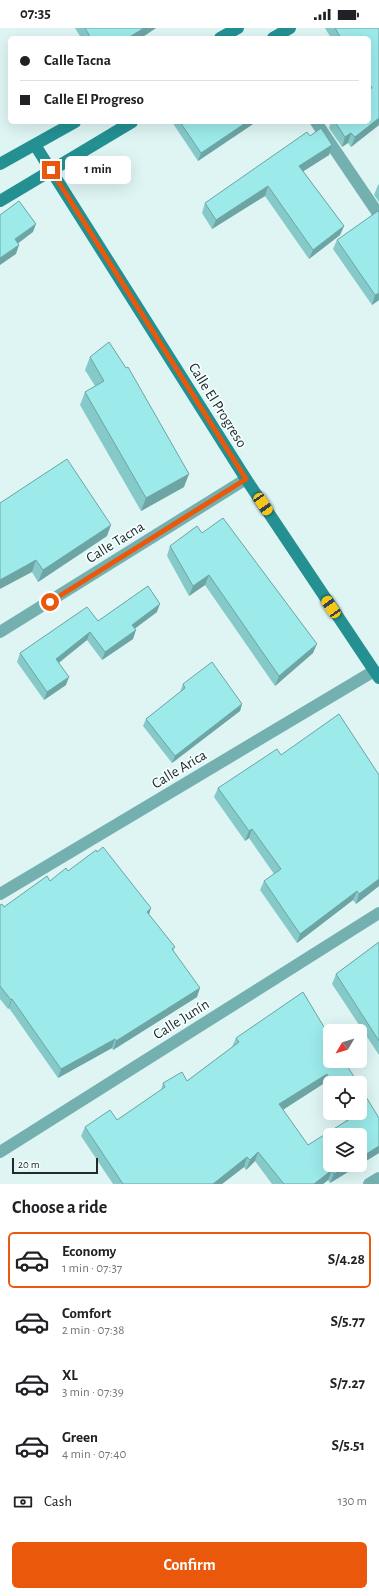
<!DOCTYPE html>
<html lang="en">
<head>
<meta charset="utf-8">
<style>
	:root { --surface:#fff; --page:#f2f2f2; --text:#202124; --muted:#757577; --line:#e0e0e0; --accent:#ea580c }
	body { margin:0; font-family:"Alegreya Sans",sans-serif; background:var(--page); color:var(--text); height:100vh; display:flex; flex-direction:column; font-size:15px; white-space:nowrap }
	* { box-sizing:border-box; margin:0 }
	p { font-size:13px; color:var(--muted) }
	.icon { flex:none; width:22px; height:22px; fill:none; stroke:currentColor; stroke-width:2; stroke-linecap:round; stroke-linejoin:round }
	.map { position:relative; height:1156px; overflow:hidden }
	.panel { display:flex; flex-direction:column; background:var(--surface); flex:1 }
	.panel>* { flex:none }
	.guide { position:absolute; left:8px; top:8px; width:363px; height:88px; border-radius:6px; box-shadow:0 4px 16px #0002; display:grid; align-content:center; height:88px; padding:0 12px; background:var(--surface) }
	.needle { width:26px; rotate:232deg }
	.buttons { position:absolute; left:323px; top:996px; display:grid; gap:8px }
	.buttons a { display:grid; place-items:center; width:44px; height:44px; border-radius:6px; background:var(--surface); box-shadow:0 4px 16px #0002; font-size:20px }
	.scale { position:absolute; left:12px; bottom:10px; width:86px; box-sizing:border-box; padding-left:4px; border:2px solid #212a2a; border-top:0; font-size:11px; line-height:14px; white-space:nowrap; color:#212a2a; -webkit-text-stroke:3px #f6ffff; paint-order:stroke }
	.end { position:absolute; width:18px; height:18px; margin:-9px; border:5px solid #ea580c; background:#fff; box-shadow:0 0 0 2px #fff }
	.from { border-radius:50% }
	.bubble { position:absolute; height:28px; border-radius:6px; background:var(--surface); box-shadow:0 4px 16px #0002; font-size:13px; font-weight:600; line-height:28px; text-align:center }
	.car { position:absolute; width:12px; height:24px; margin:-12px -6px; border-radius:5px; box-shadow:0 0 3px 1px #0007; background:linear-gradient(#f5c518 24%,#345 0 40%,#f5c518 0 76%,#345 0 86%,#f5c518 0) }
	.guide b { display:flex; align-items:center; gap:14px; height:38px; font-size:15px }
	.guide b+b { border-top:1px solid var(--line) }
	.guide i { width:10px; height:10px; background:var(--text) }
	ul { padding:0; list-style:none }
	li { display:flex; align-items:center; gap:12px; height:56px; margin:0 8px 6px; padding:0 4px; border:2px solid transparent; border-radius:6px }
	li div { flex:1 }
	li b { display:block; font-size:15px }
	li em { font-style:normal; font-weight:600 }
	li.on { border-color:var(--accent) }
	li>.icon { width:36px; height:36px; stroke-width:1.5 }
	h2 { padding:0 12px; font-size:18px; line-height:48px }
	.pay { display:flex; align-items:center; gap:10px; height:44px; padding:0 12px; font-size:15px }
	.pay p { margin-inline-start:auto }
	.action { display:flex; gap:8px; margin-top:auto; padding:8px 12px }
	.action a { flex:1; height:46px; border-radius:6px; background:var(--accent); color:#fff; font-size:16px; font-weight:600; line-height:46px; text-align:center }
	.status { display:flex; justify-content:space-between; align-items:center; height:28px; padding:0 20px; background:var(--surface); direction:ltr }
	.status svg { height:11px; fill:currentColor }
	.map>svg:first-child { display:block }
	.lines { fill:none; stroke-linecap:round; stroke-linejoin:round }
	.street { stroke:#75b0b0; stroke-width:12 }
	.secondary { stroke:#249092; stroke-width:12 }
	.wall { fill:#86c9c9 }
	.shaded-wall { fill:#6da4a4 }
	.building { fill:#9ceaea; stroke:#6da4a4 }
	.route { stroke:#ea580c; stroke-width:5 }
	.labels { text-anchor:middle; stroke-width:3.5; stroke-linejoin:round; paint-order:stroke }
	.street-label { font-size:15px; fill:#212a2a; stroke:#f6ffff }
</style>
</head>
<body>
<div class="status"><b>07:35</b><svg viewBox="0 0 49 12"><path d="M0 12V9h3v3zM5 12V6h3v6zM10 12V3h3v9zM15 12V0h3v12zM26 1h20v11H26zM47 4h2v5h-2z"/></svg></div>
<div class="map">
<svg width="379" height="1156" viewBox="0 0 379 1156">
	<rect width="100%" height="100%" fill="#def5f4"/>
	<g class="lines">
		<path class="street" d="M 316,94 L 379,187
			M 0,604 L 246,451
			M 0,866 L 374,643
			M 0,1124 L 379,885
			M 369,1156 L 379,1150"/>
		<path class="secondary" d="M 220,10 L 238,0
			M 273,10 L 290,0
			M 35,117 L 246,451 L 379,650
			M 0,136 L 75,94
			M 0,173 L 132,94"/>
	</g>
	<path class="wall" d="M 75,0 L 156,0 L 141,10 L 81,10 Z
		M 325,0 L 379,0 L 379,97 L 351,119 L 348,115 L 342,119 L 329,100 L 331,94 L 369,94 L 369,10 L 331,10 Z
		M 172,94 L 256,94 L 198,133 Z
		M 310,108 L 332,117 L 329,127 L 303,143 L 344,198 L 340,207 L 309,231 L 265,168 L 212,201 L 202,185 L 205,175 Z
		M 379,156 L 379,174 L 374,167 L 378,157 Z
		M 337,212 L 379,272 L 372,277 L 333,221 Z
		M 90,329 L 184,459 L 141,483 L 80,377 L 85,364 L 95,358 L 85,342 Z
		M 0,475 L 107,508 L 38,554 L 32,544 Z
		M 202,505 L 313,625 L 275,658 L 205,557 L 189,568 L 167,528 L 170,518 Z
		M 157,584 L 134,601 L 133,611 L 102,632 L 87,612 L 59,635 L 66,657 L 44,672 L 17,634 L 20,625 L 98,593 Z
		M 183,656 L 242,676 L 240,683 L 172,735 L 143,698 L 146,691 L 180,664 Z
		M 281,727 L 379,747 L 379,858 L 356,876 L 353,872 L 297,915 L 260,862 L 264,853 L 274,846 L 249,810 L 245,813 L 214,769 L 218,760 Z
		M 68,843 L 151,880 L 149,887 L 175,919 L 173,923 L 197,969 L 113,1022 L 112,1020 L 58,1050 L 9,980 L 8,981 L 0,971 L 0,877 L 4,879 Z
		M 379,914 L 379,1027 L 332,956 L 336,946 Z
		M 236,1010 L 358,1055 L 330,1055 L 330,1067 L 323,1056 L 283,1082 L 308,1117 L 346,1093 L 341,1085 L 360,1085 L 379,1090 L 379,1125 L 330,1155 L 328,1152 L 323,1156 L 272,1156 L 255,1133 L 246,1142 L 244,1139 L 222,1156 L 113,1156 L 81,1108 L 85,1099 L 117,1092 L 161,1062 L 163,1055 L 187,1053 L 232,1019 Z"/>
	<path class="shaded-wall" d="M 144,0 L 156,0 L 141,10 L 128,10 Z
		M 379,90 L 379,97 L 351,119 L 355,109 Z
		M 247,94 L 256,94 L 198,133 L 201,125 Z
		M 351,105 L 348,115 L 342,119 L 345,109 Z
		M 332,117 L 329,127 L 296,148 L 299,138 Z
		M 268,158 L 265,168 L 212,201 L 216,192 Z
		M 36,196 L 33,204 L 12,220 L 15,211 Z
		M 344,198 L 340,207 L 309,231 L 313,222 Z
		M 19,217 L 16,226 L 0,237 L 0,230 Z
		M 379,265 L 379,272 L 372,277 L 375,267 Z
		M 189,446 L 184,459 L 141,483 L 146,470 Z
		M 111,497 L 107,508 L 38,554 L 43,542 Z
		M 36,532 L 32,544 L 0,561 L 0,552 Z
		M 209,547 L 205,557 L 189,568 L 193,558 Z
		M 160,576 L 157,584 L 129,605 L 132,597 Z
		M 136,602 L 133,611 L 102,632 L 105,624 Z
		M 90,604 L 87,612 L 53,639 L 56,631 Z
		M 317,616 L 313,625 L 275,658 L 279,648 Z
		M 69,649 L 66,657 L 44,672 L 47,664 Z
		M 242,676 L 240,683 L 172,735 L 175,728 Z
		M 252,801 L 249,810 L 245,813 L 249,803 Z
		M 379,851 L 379,858 L 356,876 L 359,866 Z
		M 357,863 L 353,872 L 297,915 L 300,906 Z
		M 151,880 L 148,889 L 147,884 Z
		M 200,960 L 197,969 L 113,1022 L 116,1013 Z
		M 12,971 L 9,980 L 8,981 L 11,972 Z
		M 115,1011 L 112,1020 L 58,1050 L 61,1041 Z
		M 327,1046 L 323,1056 L 276,1086 L 279,1076 Z
		M 379,1118 L 379,1125 L 330,1155 L 334,1146 L 348,1137 L 360,1137 L 360,1130 Z
		M 258,1124 L 255,1133 L 246,1142 L 250,1132 Z
		M 247,1129 L 244,1139 L 222,1156 L 213,1156 Z
		M 332,1142 L 328,1152 L 323,1156 L 314,1156 Z"/>
	<path class="building" d="M 85,0 L 144,0 L 128,10 L 91,10 Z
		M 335,0 L 379,0 L 379,90 L 355,109 L 351,105 L 345,109 L 335,94 L 369,94 L 369,62 L 372,60 L 369,55 L 369,10 L 341,10 Z
		M 180,94 L 247,94 L 201,125 Z
		M 321,100 L 332,117 L 299,138 L 344,198 L 313,222 L 268,158 L 216,192 L 205,175 L 307,104 L 310,108 Z
		M 19,173 L 36,196 L 15,211 L 19,217 L 0,230 L 0,187 Z
		M 378,183 L 379,184 L 379,265 L 375,267 L 337,212 Z
		M 109,314 L 126,340 L 128,339 L 189,446 L 146,470 L 85,364 L 104,353 L 90,329 Z
		M 67,431 L 111,497 L 43,542 L 36,532 L 0,552 L 0,475 Z
		M 223,490 L 317,616 L 279,648 L 209,547 L 193,558 L 170,518 L 197,498 L 202,505 Z
		M 148,558 L 160,576 L 132,597 L 136,602 L 105,624 L 90,604 L 56,631 L 69,649 L 47,664 L 20,625 L 87,579 L 98,593 Z
		M 212,634 L 242,676 L 175,728 L 146,691 L 185,660 L 183,656 Z
		M 339,686 L 379,747 L 379,851 L 359,866 L 357,863 L 300,906 L 264,853 L 281,841 L 252,801 L 249,803 L 218,760 L 277,721 L 281,727 Z
		M 103,819 L 151,880 L 147,884 L 175,919 L 172,921 L 200,960 L 116,1013 L 115,1011 L 61,1041 L 12,971 L 11,972 L 0,958 L 0,877 L 2,876 L 4,879 L 47,848 L 50,853 L 66,840 L 68,843 L 96,822 L 97,824 Z
		M 379,914 L 379,1013 L 336,946 Z
		M 303,964 L 330,1009 L 330,1033 L 344,1033 L 358,1055 L 332,1055 L 327,1046 L 279,1076 L 308,1117 L 353,1089 L 350,1085 L 360,1085 L 360,1059 L 379,1090 L 379,1118 L 360,1130 L 360,1107 L 330,1107 L 330,1137 L 348,1137 L 334,1146 L 332,1142 L 314,1156 L 284,1156 L 258,1124 L 250,1132 L 247,1129 L 213,1156 L 123,1156 L 85,1099 L 110,1082 L 117,1092 L 165,1059 L 163,1055 L 182,1044 L 187,1053 L 239,1014 L 236,1010 Z"/>
	<g class="lines">
		<path class="route" d="M 50,574 L 246,451 L 51,142"/>
	</g>
	<g class="labels">
		<g class="street-label">
			<text transform="translate(218 377) rotate(58)" y="5">Calle El Progreso</text>
			<text transform="translate(115 514) rotate(-32)" y="5">Calle Tacna</text>
			<text transform="translate(179 741) rotate(-31)" y="5">Calle Arica</text>
			<text transform="translate(181 991) rotate(-32)" y="5">Calle Junín</text>
		</g>
	</g>
</svg>
<div class="buttons">
<a><svg class="needle" viewBox="-14 -14 28 28"><path d="M0-13l5 13h-10z" fill="#e53935"/><path d="M0 13l5-13h-10z" fill="#757577"/></svg></a>
<a><svg class="icon" aria-label="locate" viewBox="0 0 24 24"><circle cx="12" cy="12" r="6"/><path d="M12 2v4M12 18v4M2 12h4M18 12h4"/></svg></a>
<a><svg class="icon" aria-label="layers" viewBox="0 0 24 24"><path d="M12 4l9 5-9 5-9-5zM3 14l9 5 9-5"/></svg></a>
</div>
<div class="scale">20 m</div>
<i class="end from" style="left:50px;top:574px"></i>
<i class="end" style="left:51px;top:142px"></i>
<div class="bubble" style="left:65px;top:128px;width:66px">1 min</div>
<i class="car" style="left:263px;top:476px;rotate:146deg"></i>
<i class="car" style="left:331px;top:579px;rotate:326deg"></i>
<div class="guide">
<b><i class="from"></i>Calle Tacna</b>
<b><i></i>Calle El Progreso</b>
</div>
</div>
<section class="panel">
<h2>Choose a ride</h2>
<ul>
<li class="on"><svg class="icon" aria-label="car" viewBox="0 0 24 24"><path d="M5 17H2v-5l4-1 3-4h7l3 4 3 1v5h-3M9 17h6M6 11h13"/><circle cx="7" cy="17" r="2"/><circle cx="17" cy="17" r="2"/></svg><div><b>Economy</b><p>1 min · 07:37</p></div><em>S/4.28</em></li>
<li><svg class="icon" aria-label="car" viewBox="0 0 24 24"><path d="M5 17H2v-5l4-1 3-4h7l3 4 3 1v5h-3M9 17h6M6 11h13"/><circle cx="7" cy="17" r="2"/><circle cx="17" cy="17" r="2"/></svg><div><b>Comfort</b><p>2 min · 07:38</p></div><em>S/5.77</em></li>
<li><svg class="icon" aria-label="car" viewBox="0 0 24 24"><path d="M5 17H2v-5l4-1 3-4h7l3 4 3 1v5h-3M9 17h6M6 11h13"/><circle cx="7" cy="17" r="2"/><circle cx="17" cy="17" r="2"/></svg><div><b>XL</b><p>3 min · 07:39</p></div><em>S/7.27</em></li>
<li><svg class="icon" aria-label="car" viewBox="0 0 24 24"><path d="M5 17H2v-5l4-1 3-4h7l3 4 3 1v5h-3M9 17h6M6 11h13"/><circle cx="7" cy="17" r="2"/><circle cx="17" cy="17" r="2"/></svg><div><b>Green</b><p>4 min · 07:40</p></div><em>S/5.51</em></li>
</ul>
<div class="pay"><svg class="icon" aria-label="cash" viewBox="0 0 24 24"><path d="M3 7h18v10H3z"/><circle cx="12" cy="12" r="2"/></svg>Cash<p>130 m</p></div>
<div class="action"><a>Confirm</a></div>
</section>
</body>
</html>
